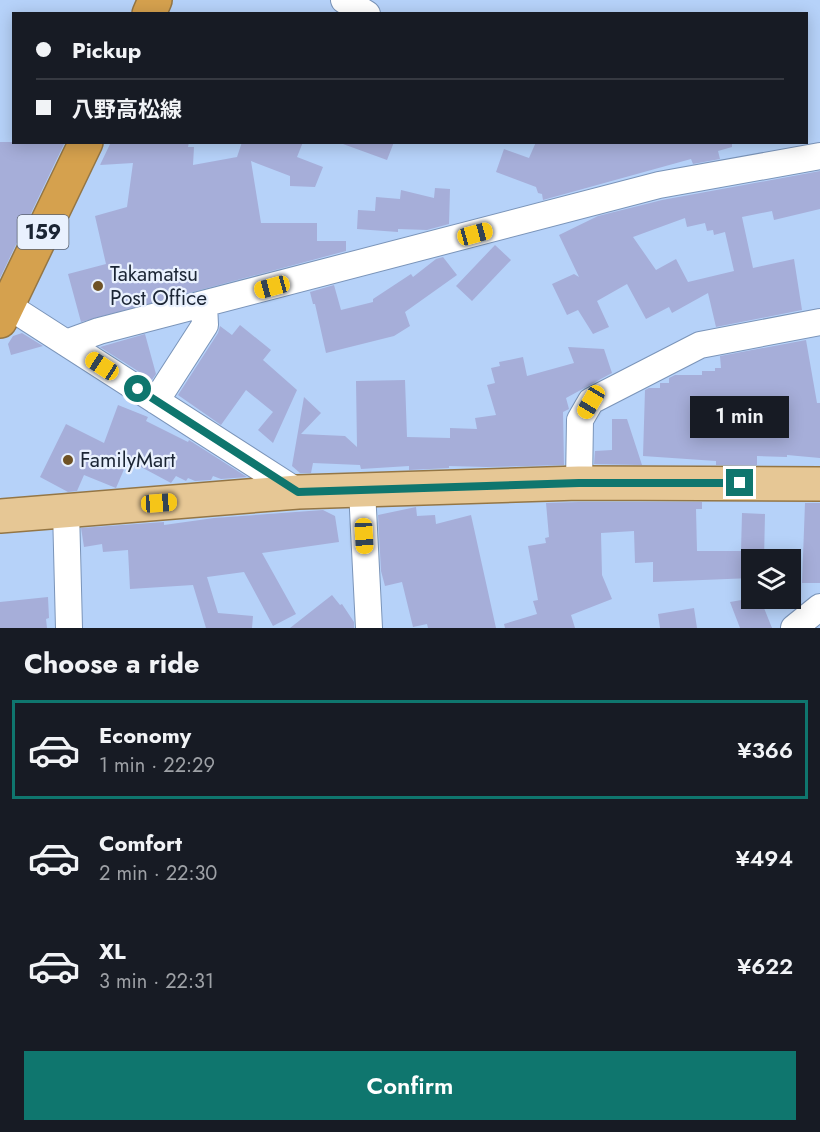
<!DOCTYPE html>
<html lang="en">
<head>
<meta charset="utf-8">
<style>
	:root { --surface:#171b24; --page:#242831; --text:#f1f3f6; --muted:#9ea1a6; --line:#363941; --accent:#0f766e }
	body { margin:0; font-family:Jost,"Noto Sans JP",sans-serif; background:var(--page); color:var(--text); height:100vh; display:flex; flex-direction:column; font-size:22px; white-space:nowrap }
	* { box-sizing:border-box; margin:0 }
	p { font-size:20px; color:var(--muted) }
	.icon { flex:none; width:33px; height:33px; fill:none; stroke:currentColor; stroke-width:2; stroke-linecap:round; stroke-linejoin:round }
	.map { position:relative; height:628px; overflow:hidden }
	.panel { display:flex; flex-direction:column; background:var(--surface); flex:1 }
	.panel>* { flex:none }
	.guide { position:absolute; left:12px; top:12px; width:796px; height:132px; border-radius:0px; box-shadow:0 3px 15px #0003; display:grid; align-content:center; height:132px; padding:0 24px; background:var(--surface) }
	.fabs { position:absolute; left:741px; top:549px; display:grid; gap:12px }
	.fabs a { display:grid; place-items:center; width:60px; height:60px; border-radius:0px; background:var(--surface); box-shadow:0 3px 15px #0003; font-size:30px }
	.end { position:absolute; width:27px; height:27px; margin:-14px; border:8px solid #0f766e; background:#fff; box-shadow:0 0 0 3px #fff }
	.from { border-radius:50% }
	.bubble { position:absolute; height:42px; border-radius:0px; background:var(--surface); box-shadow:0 3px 15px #0003; font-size:20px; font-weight:600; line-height:42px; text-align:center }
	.car { position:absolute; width:18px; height:36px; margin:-18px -9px; border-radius:8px; box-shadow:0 0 4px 2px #0007; background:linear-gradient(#f5c518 24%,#345 0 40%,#f5c518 0 76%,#345 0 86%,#f5c518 0) }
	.guide b { display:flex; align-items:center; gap:21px; height:57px; font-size:22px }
	.guide b+b { border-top:2px solid var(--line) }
	.guide i { width:15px; height:15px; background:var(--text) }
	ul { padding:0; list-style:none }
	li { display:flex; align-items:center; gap:18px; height:99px; margin:0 12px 9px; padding:0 12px; border:3px solid transparent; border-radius:0px }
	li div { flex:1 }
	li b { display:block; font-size:22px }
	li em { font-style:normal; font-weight:600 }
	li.on { border-color:var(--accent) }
	li>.icon { width:54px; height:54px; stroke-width:1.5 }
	h2 { padding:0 24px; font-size:27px; line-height:72px }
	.button { display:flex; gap:12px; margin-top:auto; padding:12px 24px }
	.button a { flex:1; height:69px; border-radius:0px; background:var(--accent); color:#fff; font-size:24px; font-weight:600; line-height:69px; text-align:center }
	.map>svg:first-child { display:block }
	.building { fill:#a6aed9; fill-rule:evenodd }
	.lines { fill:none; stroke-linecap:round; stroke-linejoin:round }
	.minor-casing { stroke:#7a94b9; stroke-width:28 }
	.major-casing { stroke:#947645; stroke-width:36 }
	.highway-casing { stroke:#947645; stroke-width:36 }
	.minor { stroke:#fff; stroke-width:26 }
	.major { stroke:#e6c795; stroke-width:33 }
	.highway { stroke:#d5a14e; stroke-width:33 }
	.route { stroke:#0f766e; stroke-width:8 }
	.poi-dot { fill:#6f5225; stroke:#e9f1fe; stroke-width:2 }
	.labels { text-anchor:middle; stroke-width:4.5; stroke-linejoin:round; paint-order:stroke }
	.shield { fill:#e9f1fe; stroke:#596271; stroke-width:1.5 }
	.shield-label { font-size:20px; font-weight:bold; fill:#1b2534 }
	.poi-label { font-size:21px; fill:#1b2534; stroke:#e9f1fe; text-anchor:start }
</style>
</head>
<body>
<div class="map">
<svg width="820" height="628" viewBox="0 0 820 628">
	<rect width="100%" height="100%" fill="#b6d2f9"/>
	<path class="building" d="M 0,142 L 65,142 L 0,278 Z
		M 111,142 L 189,142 L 188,147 L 194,147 L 193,165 L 237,157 L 242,142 L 303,142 L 297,157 L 323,167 L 315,187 L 290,186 L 290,176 L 251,161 L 261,223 L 317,223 L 317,241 L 346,241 L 346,251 L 81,322 L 68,274 L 106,264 L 95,216 L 127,207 L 133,163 L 100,165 Z
		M 344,142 L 394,142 L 387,160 L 343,144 Z
		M 536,142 L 732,142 L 732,147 L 718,151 L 720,159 L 693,164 L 691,159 L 543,200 L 542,194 L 538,193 L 536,187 L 496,172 L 504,149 L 529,158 Z
		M 820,171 L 820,209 L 774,220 L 772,211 L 742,217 L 753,268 L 794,259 L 802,310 L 716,327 L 708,293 L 672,313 L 669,307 L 646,319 L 627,284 L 597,301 L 609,327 L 593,334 L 578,310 L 567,315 L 552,284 L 574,274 L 579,277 L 559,235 L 598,216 L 662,200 ZM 685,218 L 687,227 L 705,223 L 707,231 L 713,230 L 714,235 L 725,232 L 734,271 L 688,282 L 676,259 L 656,270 L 633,237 Z
		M 435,188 L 450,189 L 449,224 L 427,230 L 398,229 L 398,232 L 357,229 L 358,210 L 375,211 L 376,197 L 400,199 L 401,190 L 434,198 Z
		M 495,245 L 511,260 L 472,301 L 456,286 Z
		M 443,257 L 457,275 L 405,312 L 410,326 L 394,336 L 326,353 L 315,304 L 313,304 L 310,292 L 334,285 L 341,310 L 373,302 L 373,299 L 411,274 L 413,277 L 436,259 Z
		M 240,325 L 271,350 L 263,360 L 297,390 L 273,443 L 258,430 L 273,412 L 246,390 L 221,425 L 178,395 L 218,333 L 220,326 L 232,335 Z
		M 22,333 L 43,346 L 11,355 L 8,344 L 13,336 Z
		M 145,334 L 156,374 L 152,380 L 100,347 Z
		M 806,340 L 817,403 L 820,403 L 820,458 L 787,455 L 787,457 L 757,456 L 757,465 L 716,465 L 716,461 L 643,456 L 645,390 L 649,388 L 660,388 L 660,383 L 669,383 L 669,378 L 675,375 L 702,375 L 702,371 L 715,371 L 715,368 L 721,368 L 720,356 Z
		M 568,347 L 604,349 L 612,373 L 566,398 L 569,409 L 563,412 L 564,465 L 486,467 L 449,466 L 449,468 L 409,470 L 409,466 L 361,469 L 360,465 L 313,463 L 311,473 L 300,473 L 292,466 L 304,397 L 321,413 L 301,434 L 345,436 L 357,447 L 356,381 L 405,380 L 407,437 L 450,438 L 450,428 L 477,429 L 475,418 L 496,415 L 487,385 L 495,383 L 491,368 L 500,366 L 499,362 L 523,357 L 527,376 L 574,363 Z
		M 118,405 L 148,417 L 146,421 L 188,442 L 189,440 L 247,477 L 221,479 L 213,476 L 211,480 L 195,481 L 188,478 L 186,481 L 176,476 L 171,483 L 128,460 L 116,488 L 84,475 L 77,491 L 68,492 L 40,477 L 66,424 L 104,443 Z
		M 612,419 L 627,419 L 642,465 L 594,464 L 595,451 L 612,450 Z
		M 579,502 L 702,502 L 702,509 L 696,509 L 697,551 L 741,551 L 742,513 L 765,514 L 764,560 L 752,560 L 752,578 L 653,582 L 653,562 L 635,563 L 634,531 L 601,533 L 602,575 L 612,599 L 571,615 L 575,628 L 505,628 L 504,624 L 537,614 L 533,601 L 538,600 L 528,546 L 546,543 L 545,538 L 549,537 L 546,503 Z
		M 805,503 L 820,503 L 820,583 L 802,583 Z
		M 416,507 L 417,516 L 435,515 L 436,524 L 471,515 L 496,628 L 428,628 L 427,624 L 413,627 L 402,582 L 385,586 L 381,571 L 378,515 Z
		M 323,510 L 335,516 L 339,542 L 262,553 L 296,614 L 273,626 L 244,572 L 207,577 L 218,613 L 253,616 L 252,628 L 206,628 L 193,585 L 130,589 L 128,550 L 103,552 L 102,544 L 84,547 L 82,534 L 81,528 L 164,522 L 164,525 L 214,518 Z
		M 332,595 L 340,605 L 342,604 L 354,622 L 354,628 L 290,628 Z
		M 48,597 L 49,618 L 46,619 L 47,628 L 0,628 L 0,602 Z
		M 753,598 L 760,598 L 772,628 L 740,628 L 730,602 Z
		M 694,608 L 697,628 L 660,628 L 658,614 Z"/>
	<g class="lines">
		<g class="minor-casing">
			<path id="minor" d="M 344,0 L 367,14
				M 7,305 L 298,492
				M 66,343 L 99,331 L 659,185 L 820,156
				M 156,401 L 205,325 L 204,304
				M 579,483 L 580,420 L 591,401 L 700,345 L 820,322
				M 362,490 L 369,628
				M 66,510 L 69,628
				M 794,628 L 820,607"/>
		</g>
		<g class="major-casing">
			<path id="major" d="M 0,516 L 298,492 L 579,483 L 820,484"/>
		</g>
		<g class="highway-casing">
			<path id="highway" d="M 149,14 L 155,0
				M 0,321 L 86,142"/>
		</g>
		<use href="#minor" class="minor"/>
		<use href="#major" class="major"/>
		<use href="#highway" class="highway"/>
	</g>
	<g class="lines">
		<path class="route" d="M 138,389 L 298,492 L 579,483 L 740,483"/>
	</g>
	<g class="poi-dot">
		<circle cx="98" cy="286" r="6"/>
		<circle cx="68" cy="460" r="6"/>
	</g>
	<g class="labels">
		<rect class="shield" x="17.5" y="215" width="51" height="34" rx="4.5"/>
		<g class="shield-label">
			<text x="43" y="239">159</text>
		</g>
		<g class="poi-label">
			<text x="110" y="281">Takamatsu<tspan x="110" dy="24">Post Office</tspan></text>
			<text x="80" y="467">FamilyMart</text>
		</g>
	</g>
</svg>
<div class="fabs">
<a><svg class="icon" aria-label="layers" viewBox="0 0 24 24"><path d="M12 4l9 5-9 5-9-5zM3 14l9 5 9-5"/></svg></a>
</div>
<i class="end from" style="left:138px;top:389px"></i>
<i class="end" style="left:740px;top:483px"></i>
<div class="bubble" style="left:690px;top:396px;width:99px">1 min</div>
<i class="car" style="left:475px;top:234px;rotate:75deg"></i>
<i class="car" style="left:272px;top:287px;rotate:255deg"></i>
<i class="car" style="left:102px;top:366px;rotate:303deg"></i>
<i class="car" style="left:591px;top:402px;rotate:211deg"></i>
<i class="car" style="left:159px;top:503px;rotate:86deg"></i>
<i class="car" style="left:364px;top:536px;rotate:177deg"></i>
<div class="guide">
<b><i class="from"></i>Pickup</b>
<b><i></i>八野高松線</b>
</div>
</div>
<section class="panel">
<h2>Choose a ride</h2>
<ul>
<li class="on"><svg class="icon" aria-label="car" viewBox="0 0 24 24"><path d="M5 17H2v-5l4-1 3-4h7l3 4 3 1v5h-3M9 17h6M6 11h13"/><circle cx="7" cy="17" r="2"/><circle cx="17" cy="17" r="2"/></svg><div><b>Economy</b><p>1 min · 22:29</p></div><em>¥366</em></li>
<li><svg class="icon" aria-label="car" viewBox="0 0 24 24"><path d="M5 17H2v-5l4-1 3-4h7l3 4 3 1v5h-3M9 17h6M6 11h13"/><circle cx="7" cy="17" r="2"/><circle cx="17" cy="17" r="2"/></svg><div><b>Comfort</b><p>2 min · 22:30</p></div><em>¥494</em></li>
<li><svg class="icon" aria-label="car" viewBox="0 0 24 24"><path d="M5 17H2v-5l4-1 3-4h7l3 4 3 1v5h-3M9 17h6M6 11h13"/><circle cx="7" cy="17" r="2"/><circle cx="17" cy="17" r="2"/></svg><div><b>XL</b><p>3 min · 22:31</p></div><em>¥622</em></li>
</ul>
<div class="button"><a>Confirm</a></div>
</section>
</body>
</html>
